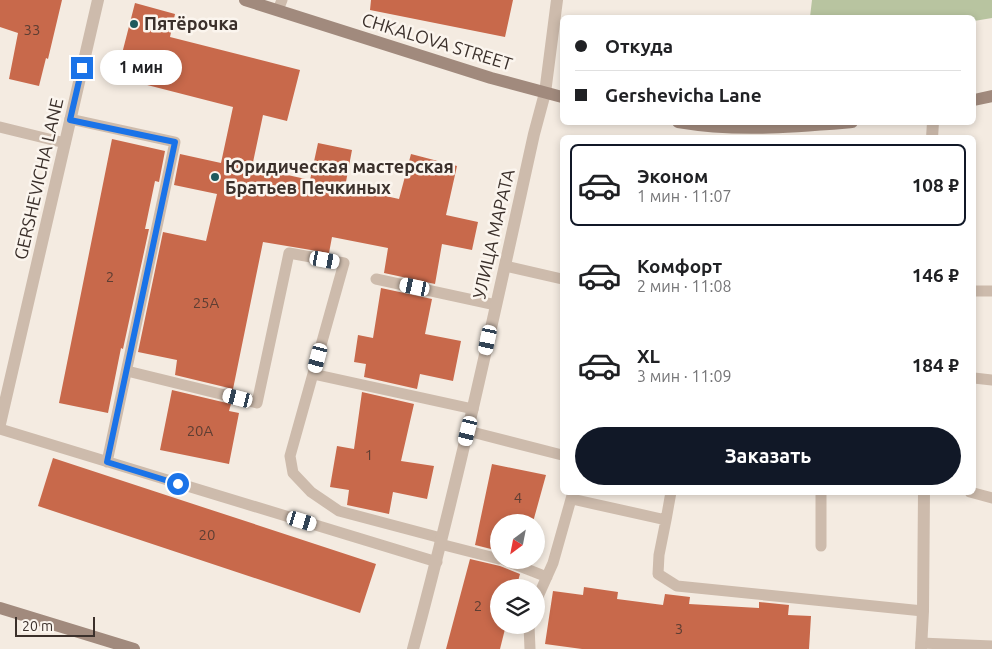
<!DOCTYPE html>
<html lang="ru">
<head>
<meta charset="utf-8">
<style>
	:root { --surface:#fff; --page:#f6f6f6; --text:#202124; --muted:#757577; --line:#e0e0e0; --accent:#111827 }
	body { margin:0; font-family:Ubuntu,sans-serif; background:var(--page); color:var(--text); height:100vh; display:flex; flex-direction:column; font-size:19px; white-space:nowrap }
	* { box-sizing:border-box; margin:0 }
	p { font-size:16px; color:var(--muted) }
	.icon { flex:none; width:28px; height:28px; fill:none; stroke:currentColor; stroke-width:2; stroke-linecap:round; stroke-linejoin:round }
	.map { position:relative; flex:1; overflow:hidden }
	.drawer { position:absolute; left:560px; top:135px; width:416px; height:360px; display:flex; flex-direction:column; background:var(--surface); border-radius:8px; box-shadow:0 2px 8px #0003 }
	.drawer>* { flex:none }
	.guide { position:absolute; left:560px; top:15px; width:416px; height:110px; border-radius:8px; box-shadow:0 2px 8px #0003; display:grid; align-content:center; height:110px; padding:0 15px; background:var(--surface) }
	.needle { width:32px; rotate:212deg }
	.tools { position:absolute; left:490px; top:514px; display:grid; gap:10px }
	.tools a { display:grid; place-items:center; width:55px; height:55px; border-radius:50%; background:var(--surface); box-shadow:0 2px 8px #0003; font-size:25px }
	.scale { position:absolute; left:15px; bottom:12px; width:80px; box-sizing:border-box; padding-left:5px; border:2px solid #3b302b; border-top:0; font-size:14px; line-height:18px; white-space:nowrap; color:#3b302b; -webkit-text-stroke:4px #fbf5ee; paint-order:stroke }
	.end { position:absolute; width:22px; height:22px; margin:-11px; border:6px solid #1a73e8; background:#fff; box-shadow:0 0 0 2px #fff }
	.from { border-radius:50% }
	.bubble { position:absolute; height:35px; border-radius:18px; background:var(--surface); box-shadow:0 2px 8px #0003; font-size:16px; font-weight:700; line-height:35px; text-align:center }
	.car { position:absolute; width:15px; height:30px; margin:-15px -8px; border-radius:6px; box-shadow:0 0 4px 1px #0007; background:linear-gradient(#fff 24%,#345 0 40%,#fff 0 76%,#345 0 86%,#fff 0) }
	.guide b { display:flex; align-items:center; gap:18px; height:48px; font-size:19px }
	.guide b+b { border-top:1px solid var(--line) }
	.guide i { width:12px; height:12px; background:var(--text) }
	ul { padding:9px 0 0; list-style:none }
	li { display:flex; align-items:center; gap:15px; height:82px; margin:0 10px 8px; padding:0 5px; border:2px solid transparent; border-radius:8px }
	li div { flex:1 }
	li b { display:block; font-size:19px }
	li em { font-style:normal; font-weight:700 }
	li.on { border-color:var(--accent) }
	li>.icon { width:45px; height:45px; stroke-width:1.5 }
	.button { display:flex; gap:10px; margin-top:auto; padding:10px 15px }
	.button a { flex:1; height:58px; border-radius:30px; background:var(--accent); color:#fff; font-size:20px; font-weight:700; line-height:58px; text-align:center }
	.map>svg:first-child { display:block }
	.green { fill:#b8c4a0 }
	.building { fill:#c8694b }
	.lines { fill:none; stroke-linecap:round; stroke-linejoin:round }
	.service { stroke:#cdbbac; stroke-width:11 }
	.minor { stroke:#cdbbac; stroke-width:12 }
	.secondary { stroke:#a18a7d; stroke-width:12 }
	.route { stroke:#1a73e8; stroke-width:6 }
	.poi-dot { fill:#1f5a5e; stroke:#fbf5ee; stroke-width:2 }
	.labels { text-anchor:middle; stroke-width:5; stroke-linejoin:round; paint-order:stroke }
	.number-label { font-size:15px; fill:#5e3e33 }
	.poi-label { font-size:18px; font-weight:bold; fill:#3b302b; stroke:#fbf5ee; text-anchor:start }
	.street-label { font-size:18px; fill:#3b302b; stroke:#fbf5ee }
</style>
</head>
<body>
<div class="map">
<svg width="992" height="649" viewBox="0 0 992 649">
	<rect width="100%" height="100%" fill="#f4ebe1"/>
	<path class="green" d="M 812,0 L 992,0 L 992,18 L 974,21 L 974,18 L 810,17 Z"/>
	<path class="building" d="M 0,0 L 62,0 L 48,59 L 46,58 L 39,86 L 9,79 L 18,33 L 0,27 Z
		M 371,0 L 513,0 L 505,37 L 370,10 Z
		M 135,3 L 175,14 L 170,37 L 300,70 L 287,121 L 263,115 L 252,167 L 310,180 L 318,143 L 352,150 L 345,187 L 399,199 L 411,154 L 457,166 L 446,215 L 478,222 L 472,250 L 442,244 L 435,284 L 384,273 L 388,248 L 332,237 L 329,253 L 263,242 L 233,389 L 175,375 L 177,360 L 138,352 L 163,232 L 206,241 L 217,194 L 174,185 L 180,154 L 221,163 L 233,107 L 116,77 Z
		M 112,139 L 165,151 L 159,182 L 155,181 L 145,229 L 149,229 L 123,349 L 121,348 L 108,413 L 59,403 Z
		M 381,288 L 432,299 L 425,334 L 461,341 L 453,381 L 420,374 L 417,389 L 364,377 L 366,364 L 354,362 L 358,335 L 373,338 Z
		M 172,390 L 231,404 L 229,411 L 239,413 L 229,464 L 160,450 Z
		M 362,392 L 414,404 L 401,461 L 434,466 L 427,499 L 393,492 L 389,514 L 347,505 L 349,490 L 330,487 L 337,446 L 354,449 Z
		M 53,458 L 376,564 L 360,613 L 38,506 Z
		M 492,464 L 546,475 L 533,522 L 499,522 L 499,551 L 475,545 Z
		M 470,559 L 500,566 L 520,574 L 516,588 L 499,588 L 499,625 L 506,625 L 500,649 L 446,649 Z
		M 584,587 L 618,592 L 617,599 L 663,605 L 665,594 L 690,597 L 689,604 L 759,608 L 759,602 L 789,605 L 788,615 L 811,616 L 809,649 L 582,649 L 545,644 L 553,591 L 583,595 Z"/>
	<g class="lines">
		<path class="service" d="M 278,10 L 282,0
			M 70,119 L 175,142 L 107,462
			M 0,127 L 65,143
			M 505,266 L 562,279
			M 376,279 L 496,305
			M 974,291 L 992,291
			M 127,371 L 257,403 L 289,253 L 344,263 L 290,456 L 293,473 L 311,492 L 339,511 L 441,538
			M 313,374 L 473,409
			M 974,378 L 992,380
			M 0,429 L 437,562
			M 468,431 L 562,455
			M 821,492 L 821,546
			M 970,492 L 992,498
			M 572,499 L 666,520 L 659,555 L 658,574 L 677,586 L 923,611
			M 666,520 L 671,492
			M 440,544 L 499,559
			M 504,560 L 547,577
			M 536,601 L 553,563 L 573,492
			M 529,625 L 530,649
			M 921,643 L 992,646"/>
		<path class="minor" d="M 932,138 L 933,122
			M 0,424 L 98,0
			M 413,649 C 459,479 496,306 534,134 L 545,93 L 557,0
			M 921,649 L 923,611 L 924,492"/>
		<path class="secondary" d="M 245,0 L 491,78 L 562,97
			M 974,100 L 992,96
			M 678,122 C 737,132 792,127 852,122
			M 0,608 L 134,649"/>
	</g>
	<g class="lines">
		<path class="route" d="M 82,68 L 70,120 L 175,142 L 107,462 L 178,484"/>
	</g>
	<g class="poi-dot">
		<circle cx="134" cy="24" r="5"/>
		<circle cx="215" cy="177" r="5"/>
	</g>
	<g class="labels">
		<g class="number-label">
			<text x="32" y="35">33</text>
			<text x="110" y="282">2</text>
			<text x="206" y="308">25А</text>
			<text x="200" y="436">20А</text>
			<text x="369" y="460">1</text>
			<text x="518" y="503">4</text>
			<text x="207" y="540">20</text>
			<text x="478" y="611">2</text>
			<text x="679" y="634">3</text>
		</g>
		<g class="poi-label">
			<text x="144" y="30">Пятёрочка</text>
			<text x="225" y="173">Юридическая мастерская<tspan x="225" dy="21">Братьев Печкиных</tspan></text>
		</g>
		<g class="street-label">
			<text transform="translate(437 42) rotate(17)" y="6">CHKALOVA STREET</text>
			<text transform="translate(39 179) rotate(-77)" y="6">GERSHEVICHA LANE</text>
			<text transform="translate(494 234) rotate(-77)" y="6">УЛИЦА МАРАТА</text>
		</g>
	</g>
</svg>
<div class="tools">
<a><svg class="needle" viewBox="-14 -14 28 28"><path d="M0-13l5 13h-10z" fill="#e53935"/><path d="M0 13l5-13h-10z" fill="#757577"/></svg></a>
<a><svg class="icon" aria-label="layers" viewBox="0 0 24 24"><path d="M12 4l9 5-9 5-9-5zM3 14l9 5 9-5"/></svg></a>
</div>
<div class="scale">20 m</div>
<i class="end from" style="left:178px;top:484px"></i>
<i class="end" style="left:82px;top:68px"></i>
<div class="bubble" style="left:100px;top:50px;width:82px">1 мин</div>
<i class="car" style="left:325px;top:260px;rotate:100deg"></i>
<i class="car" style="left:415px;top:287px;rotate:282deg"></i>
<i class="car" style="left:488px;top:340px;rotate:192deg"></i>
<i class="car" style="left:318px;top:358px;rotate:195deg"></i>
<i class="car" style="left:238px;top:398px;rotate:284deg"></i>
<i class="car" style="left:468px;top:431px;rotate:194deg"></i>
<i class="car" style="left:302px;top:521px;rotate:107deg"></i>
<div class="guide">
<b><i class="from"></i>Откуда</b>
<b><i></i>Gershevicha Lane</b>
</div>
<section class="drawer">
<ul>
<li class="on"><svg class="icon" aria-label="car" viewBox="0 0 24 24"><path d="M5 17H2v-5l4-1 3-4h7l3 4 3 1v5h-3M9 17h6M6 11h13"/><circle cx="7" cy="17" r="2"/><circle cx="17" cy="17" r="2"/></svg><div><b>Эконом</b><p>1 мин · 11:07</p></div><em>108 ₽</em></li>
<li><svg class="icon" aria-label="car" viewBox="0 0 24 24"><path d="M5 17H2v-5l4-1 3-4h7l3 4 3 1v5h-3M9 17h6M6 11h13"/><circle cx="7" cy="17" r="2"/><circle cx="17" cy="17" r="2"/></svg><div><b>Комфорт</b><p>2 мин · 11:08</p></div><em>146 ₽</em></li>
<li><svg class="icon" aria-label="car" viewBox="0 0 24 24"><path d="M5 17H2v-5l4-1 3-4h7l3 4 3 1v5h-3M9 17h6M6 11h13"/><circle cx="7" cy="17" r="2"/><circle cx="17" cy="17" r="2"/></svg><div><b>XL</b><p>3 мин · 11:09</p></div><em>184 ₽</em></li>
</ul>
<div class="button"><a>Заказать</a></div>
</section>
</div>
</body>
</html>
